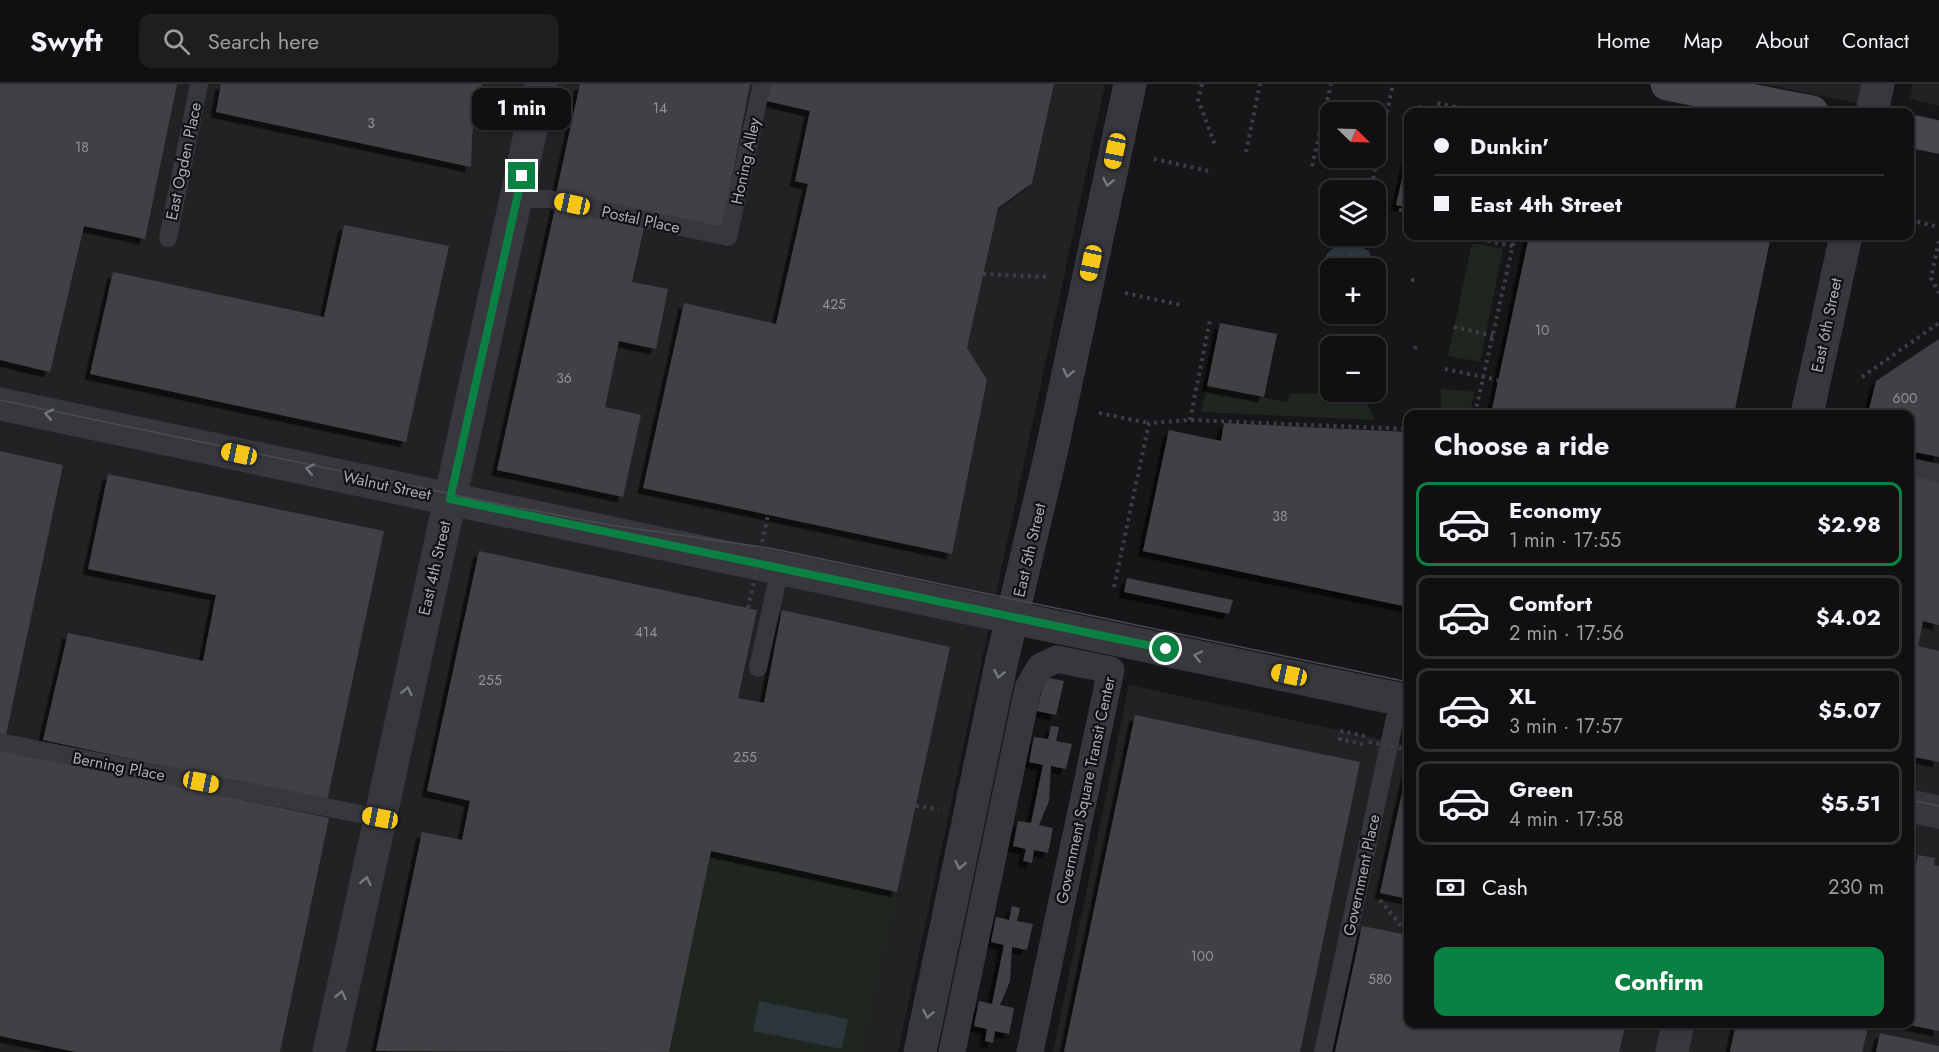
<!DOCTYPE html>
<html lang="en">
<head>
<meta charset="utf-8">
<style>
	:root { --surface:#101012; --page:#1e1e20; --text:#f1f3f6; --muted:#9c9d9f; --line:#303032; --accent:#0b8043 }
	body { margin:0; font-family:Jost,sans-serif; background:var(--page); color:var(--text); height:100vh; display:flex; flex-direction:column; font-size:22px; white-space:nowrap }
	* { box-sizing:border-box; margin:0 }
	p { font-size:20px; color:var(--muted) }
	.icon { flex:none; width:33px; height:33px; fill:none; stroke:currentColor; stroke-width:2; stroke-linecap:round; stroke-linejoin:round }
	.map { position:relative; flex:1; overflow:hidden }
	.drawer { position:absolute; left:1404px; top:326px; width:510px; height:618px; display:flex; flex-direction:column; background:var(--surface); border-radius:12px; box-shadow:0 2px 4px #0004,0 0 0 2px var(--line) }
	.drawer>* { flex:none }
	.guide { position:absolute; left:1404px; top:24px; width:510px; height:132px; border-radius:12px; box-shadow:0 2px 4px #0004,0 0 0 2px var(--line); display:grid; align-content:center; height:132px; padding:0 30px; background:var(--surface) }
	.needle { width:39px; rotate:113deg }
	.controls { position:absolute; left:1320px; top:18px; display:grid; gap:12px }
	.controls a { display:grid; place-items:center; width:66px; height:66px; border-radius:12px; background:var(--surface); box-shadow:0 2px 4px #0004,0 0 0 2px var(--line); font-size:30px }
	.end { position:absolute; width:27px; height:27px; margin:-14px; border:8px solid #0b8043; background:#fff; box-shadow:0 0 0 3px #fff }
	.from { border-radius:50% }
	.bubble { position:absolute; height:42px; border-radius:12px; background:var(--surface); box-shadow:0 2px 4px #0004,0 0 0 2px var(--line); font-size:20px; font-weight:700; line-height:42px; text-align:center }
	.car { position:absolute; width:18px; height:36px; margin:-18px -9px; border-radius:8px; box-shadow:0 0 4px 2px #0007; background:linear-gradient(#f5c518 24%,#345 0 40%,#f5c518 0 76%,#345 0 86%,#f5c518 0) }
	.guide b { display:flex; align-items:center; gap:21px; height:57px; font-size:22px }
	.guide b+b { border-top:2px solid var(--line) }
	.guide i { width:15px; height:15px; background:var(--text) }
	ul { padding:0; list-style:none }
	li { display:flex; align-items:center; gap:18px; height:84px; margin:0 12px 9px; padding:0 18px; border:3px solid var(--line); border-radius:12px }
	li div { flex:1 }
	li b { display:block; font-size:22px }
	li em { font-style:normal; font-weight:700 }
	li.active { border-color:var(--accent) }
	li>.icon { width:54px; height:54px; stroke-width:1.5 }
	h2 { padding:0 30px; font-size:27px; line-height:72px }
	.pay { display:flex; align-items:center; gap:15px; height:66px; padding:0 30px; font-size:22px }
	.pay p { margin-inline-start:auto }
	.primary-button { display:flex; gap:12px; margin-top:auto; padding:12px 30px }
	.primary-button a { flex:1; height:69px; border-radius:12px; background:var(--accent); color:#fff; font-size:24px; font-weight:700; line-height:69px; text-align:center }
	header { display:flex; align-items:center; gap:36px; box-sizing:border-box; height:84px; padding:0 30px; background:var(--surface); border-bottom:2px solid var(--line) }
	header strong { font-size:28px }
	nav { display:flex; gap:33px; margin-inline-start:auto; font-size:21px }
	.search { width:420px; height:54px; background:var(--page); display:flex; align-items:center; gap:15px; box-sizing:border-box; padding:0 21px; border-radius:12px; color:var(--muted); font-size:22px }
	.map>svg:first-child { display:block }
	.built { fill:#222225 }
	.green { fill:#1e261f }
	.water { fill:#2c353c }
	.building { fill:#404145; filter:url(#shadow) }
	.lines { fill:none; stroke-linecap:round; stroke-linejoin:round }
	.path { stroke:#3d3f44; stroke-width:4; stroke-dasharray:3 4.5; stroke-linecap:butt }
	.service { stroke:#37383d; stroke-width:18 }
	.pedestrian { stroke:#37383d; stroke-width:27 }
	.tertiary { stroke:#37383d; stroke-width:33 }
	.secondary { stroke:#45474d; stroke-width:33 }
	.tram { stroke:#4a4c52; stroke-width:1.5 }
	.path-bridge { stroke:#3d3f44; stroke-width:4; stroke-dasharray:3 4.5; stroke-linecap:butt }
	.oneway { stroke:#757881 }
	.route { stroke:#0b8043; stroke-width:8 }
	.labels { text-anchor:middle; stroke-width:4.5; stroke-linejoin:round; paint-order:stroke }
	.number-label { font-size:14px; fill:#8e929b }
	.street-label { font-size:16px; fill:#a8adb8; stroke:#111113 }
</style>
</head>
<body>
<header>
<strong>Swyft</strong>
<div class="search"><svg class="icon" aria-label="search" viewBox="0 0 24 24"><circle cx="10" cy="10" r="6"/><path d="M15 15l6 6"/></svg>Search here</div>
<nav><a>Home</a><a>Map</a><a>About</a><a>Contact</a></nav>
</header>
<div class="map">
<svg width="1939" height="968" viewBox="0 0 1939 968">
	<defs>
		<filter id="shadow"><feDropShadow dx="-5.5" dy="5.5" stdDeviation="0" flood-color="#0009"/></filter>
	</defs>
	<rect width="100%" height="100%" fill="#161618"/>
	<path class="built" d="M 0,0 L 1105,0 L 898,968 L 0,968 Z
		M 1764,0 L 1865,0 L 1861,20 Z
		M 1913,0 L 1939,0 L 1939,22 L 1910,15 Z
		M 1910,377 L 1939,383 L 1939,968 L 1053,968 L 1129,601 L 1408,661 L 1408,939 L 1910,939 Z"/>
	<path class="green" d="M 1472,159 L 1503,165 L 1480,278 L 1448,272 Z
		M 1207,302 L 1287,318 L 1290,310 L 1362,308 L 1375,336 L 1201,328 Z
		M 1441,305 L 1474,308 L 1470,330 L 1441,330 Z
		M 711,767 L 897,808 L 862,968 L 669,968 Z"/>
	<path class="water" d="M 1344,158 L 1353,158 L 1369,167 L 1375,184 L 1330,184 L 1330,205 C 1316,186 1322,166 1344,158 Z
		M 759,917 L 848,935 L 842,965 L 753,947 Z"/>
	<path class="building" d="M 0,0 L 177,0 L 145,155 L 84,142 L 50,288 L 0,276 Z
		M 221,0 L 482,0 L 472,51 L 471,83 L 216,28 Z
		M 580,0 L 750,0 L 722,145 L 556,110 Z
		M 771,0 L 1054,0 L 1032,99 L 998,124 L 967,264 L 987,296 L 952,470 L 643,404 L 684,219 L 776,240 L 808,100 L 795,97 L 810,27 L 767,17 Z
		M 1418,21 L 1435,25 L 1444,28 L 1416,28 Z
		M 1408,69 L 1408,124 L 1396,121 Z
		M 556,120 L 645,139 L 632,198 L 668,205 L 656,265 L 619,257 L 605,323 L 641,331 L 623,413 L 497,386 Z
		M 344,141 L 449,162 L 406,358 L 90,290 L 113,188 L 324,233 Z
		M 1529,152 L 1771,152 L 1734,330 L 1491,330 Z
		M 1351,170 L 1357,174 L 1355,182 L 1362,184 L 1335,184 L 1336,177 L 1341,176 L 1345,179 Z
		M 1220,239 L 1277,250 L 1264,313 L 1207,302 Z
		M 1939,255 L 1939,373 L 1910,367 L 1910,330 L 1868,330 L 1876,297 Z
		M 1224,339 L 1408,348 L 1408,523 L 1143,467 L 1169,346 L 1221,357 Z
		M 0,367 L 63,381 L 6,651 L 0,650 Z
		M 108,390 L 384,447 L 327,717 L 43,656 L 68,549 L 203,577 L 216,511 L 88,485 Z
		M 1910,391 L 1939,398 L 1939,541 L 1923,537 L 1918,562 L 1939,567 L 1939,678 L 1910,672 Z
		M 479,467 L 757,526 L 738,614 L 764,619 L 782,526 L 950,563 L 897,808 L 711,767 L 669,968 L 376,967 L 422,748 L 462,756 L 470,717 L 427,707 Z
		M 1127,494 L 1233,516 L 1229,530 L 1124,508 Z
		M 1045,593 L 1064,597 L 1056,631 L 1037,627 Z
		M 1135,631 L 1360,678 L 1300,968 L 1064,968 Z
		M 1051,642 L 1059,643 L 1056,657 L 1072,660 L 1066,685 L 1051,682 L 1049,717 L 1039,741 L 1053,744 L 1048,769 L 1034,766 L 1032,779 L 1023,777 L 1026,765 L 1013,762 L 1018,737 L 1031,739 L 1043,681 L 1029,678 L 1034,653 L 1048,655 Z
		M 0,665 L 329,734 L 280,968 L 76,968 L 0,952 Z
		M 1408,682 L 1408,815 L 1380,809 Z
		M 1918,771 L 1935,774 L 1934,781 L 1939,782 L 1939,947 L 1905,940 L 1910,939 L 1910,808 Z
		M 1012,822 L 1020,824 L 1017,837 L 1033,840 L 1027,866 L 1012,863 L 1010,897 L 1000,921 L 1014,924 L 1009,950 L 995,947 L 993,959 L 985,957 L 987,945 L 974,942 L 979,917 L 992,920 L 1004,861 L 991,858 L 996,833 L 1009,836 Z
		M 1362,842 L 1408,851 L 1408,939 L 1626,939 L 1619,968 L 1335,968 Z
		M 1736,939 L 1869,939 L 1862,968 L 1730,968 Z
		M 1880,949 L 1939,962 L 1939,968 L 1876,968 Z"/>
	<g class="lines">
		<path class="path" d="M 1202,0 L 1198,15 L 1215,61
			M 1435,25 L 1436,19 L 1455,23 L 1454,28
			M 1542,28 L 1543,21
			M 1246,68 L 1260,0
			M 1154,75 L 1209,87
			M 1312,82 L 1331,0
			M 1373,95 L 1393,0
			M 1399,126 L 1408,128
			M 1910,136 L 1939,143
			M 1473,154 L 1513,162
			M 1939,157 L 1931,194 L 1939,209
			M 983,190 L 1047,193
			M 1411,196 L 1414,196
			M 1125,209 L 1181,221
			M 1454,243 L 1493,252
			M 1415,265 L 1416,262
			M 1445,285 L 1498,296
			M 1862,293 L 1939,239
			M 1099,329 L 1149,339
			M 1475,330 L 1515,152
			M 1190,336 L 1210,236
			M 1114,503 L 1149,339 L 1190,336 L 1408,345
			M 1365,652 L 1342,647 L 1340,655 L 1366,661
			M 916,722 L 939,725
			M 1380,816 L 1408,850"/>
		<path class="service" d="M 517,115 L 550,115 L 728,153 L 762,0
			M 168,154 L 199,0
			M 1910,383 L 1939,389
			M 758,584 L 780,484
			M 0,658 L 380,734
			M 1323,968 L 1399,615"/>
		<path class="pedestrian" d="M 952,968 L 1028,604 L 1040,583 L 1057,575 L 1111,586 L 1030,968"/>
		<path class="tertiary" d="M 1872,28 L 1878,0
			M 0,320 L 1408,617
			M 1807,330 L 1846,152
			M 1910,722 L 1939,728
			M 329,968 L 541,0
			M 920,968 L 1002,576 L 1051,369 L 1130,0
			M 1672,968 L 1678,939"/>
		<path class="secondary" d="M 1667,0 L 1812,28
			M 1910,47 L 1939,53"/>
		<path class="tram" d="M 0,316 L 494,419 L 610,441 L 769,464 L 1408,598
			M 1910,716 L 1939,722"/>
		<path class="path-bridge" d="M 748,524 L 768,431
			M 1369,658 L 1404,665"/>
	</g>
	<defs><path id="oneway-chevron" d="M-2-3.5L2.5 0L-2 3.5" fill="none" stroke-width="1.6" stroke-linecap="round" stroke-linejoin="round" transform="scale(1.5)"/></defs>
	<g class="oneway">
		<use href="#oneway-chevron" transform="translate(1108 98) rotate(102)"/>
		<use href="#oneway-chevron" transform="translate(1068 289) rotate(102)"/>
		<use href="#oneway-chevron" transform="translate(49 330) rotate(-168)"/>
		<use href="#oneway-chevron" transform="translate(310 385) rotate(-168)"/>
		<use href="#oneway-chevron" transform="translate(1198 572) rotate(-168)"/>
		<use href="#oneway-chevron" transform="translate(999 590) rotate(102)"/>
		<use href="#oneway-chevron" transform="translate(407 607) rotate(-78)"/>
		<use href="#oneway-chevron" transform="translate(960 781) rotate(101)"/>
		<use href="#oneway-chevron" transform="translate(366 797) rotate(-78)"/>
		<use href="#oneway-chevron" transform="translate(341 911) rotate(-78)"/>
		<use href="#oneway-chevron" transform="translate(928 930) rotate(102)"/>
	</g>
	<g class="lines">
		<path class="route" d="M 522,92 L 450,415 L 1166,565"/>
	</g>
	<g class="labels">
		<g class="number-label">
			<text x="660" y="29">14</text>
			<text x="371" y="44">3</text>
			<text x="82" y="68">18</text>
			<text x="834" y="225">425</text>
			<text x="1542" y="251">10</text>
			<text x="564" y="299">36</text>
			<text x="1905" y="319">600</text>
			<text x="1280" y="437">38</text>
			<text x="646" y="553">414</text>
			<text x="490" y="601">255</text>
			<text x="745" y="678">255</text>
			<text x="1202" y="877">100</text>
			<text x="1380" y="900">580</text>
		</g>
		<g class="street-label">
			<text transform="translate(183 77) rotate(-78)" y="6">East Ogden Place</text>
			<text transform="translate(745 77) rotate(-78)" y="6">Honing Alley</text>
			<text transform="translate(641 135) rotate(12)" y="6">Postal Place</text>
			<text transform="translate(1826 241) rotate(-78)" y="6">East 6th Street</text>
			<text transform="translate(387 401) rotate(12)" y="6">Walnut Street</text>
			<text transform="translate(1029 466) rotate(-77)" y="6">East 5th Street</text>
			<text transform="translate(434 484) rotate(-77)" y="6">East 4th Street</text>
			<text transform="translate(119 682) rotate(11)" y="6">Berning Place</text>
			<text transform="translate(1085 706) rotate(-78)" y="6">Government Square Transit Center</text>
			<text transform="translate(1361 791) rotate(-78)" y="6">Government Place</text>
		</g>
	</g>
</svg>
<div class="controls">
<a><svg class="needle" viewBox="-14 -14 28 28"><path d="M0-13l5 13h-10z" fill="#e53935"/><path d="M0 13l5-13h-10z" fill="#9c9d9f"/></svg></a>
<a><svg class="icon" aria-label="layers" viewBox="0 0 24 24"><path d="M12 4l9 5-9 5-9-5zM3 14l9 5 9-5"/></svg></a>
<a>+</a>
<a>−</a>
</div>
<i class="end from" style="left:1166px;top:565px"></i>
<i class="end" style="left:522px;top:92px"></i>
<div class="bubble" style="left:472px;top:4px;width:99px">1 min</div>
<i class="car" style="left:1115px;top:67px;rotate:192deg"></i>
<i class="car" style="left:572px;top:120px;rotate:282deg"></i>
<i class="car" style="left:1091px;top:179px;rotate:192deg"></i>
<i class="car" style="left:239px;top:370px;rotate:282deg"></i>
<i class="car" style="left:1289px;top:591px;rotate:282deg"></i>
<i class="car" style="left:201px;top:698px;rotate:101deg"></i>
<i class="car" style="left:380px;top:734px;rotate:281deg"></i>
<div class="guide">
<b><i class="from"></i>Dunkin'</b>
<b><i></i>East 4th Street</b>
</div>
<section class="drawer">
<h2>Choose a ride</h2>
<ul>
<li class="active"><svg class="icon" aria-label="car" viewBox="0 0 24 24"><path d="M5 17H2v-5l4-1 3-4h7l3 4 3 1v5h-3M9 17h6M6 11h13"/><circle cx="7" cy="17" r="2"/><circle cx="17" cy="17" r="2"/></svg><div><b>Economy</b><p>1 min · 17:55</p></div><em>$2.98</em></li>
<li><svg class="icon" aria-label="car" viewBox="0 0 24 24"><path d="M5 17H2v-5l4-1 3-4h7l3 4 3 1v5h-3M9 17h6M6 11h13"/><circle cx="7" cy="17" r="2"/><circle cx="17" cy="17" r="2"/></svg><div><b>Comfort</b><p>2 min · 17:56</p></div><em>$4.02</em></li>
<li><svg class="icon" aria-label="car" viewBox="0 0 24 24"><path d="M5 17H2v-5l4-1 3-4h7l3 4 3 1v5h-3M9 17h6M6 11h13"/><circle cx="7" cy="17" r="2"/><circle cx="17" cy="17" r="2"/></svg><div><b>XL</b><p>3 min · 17:57</p></div><em>$5.07</em></li>
<li><svg class="icon" aria-label="car" viewBox="0 0 24 24"><path d="M5 17H2v-5l4-1 3-4h7l3 4 3 1v5h-3M9 17h6M6 11h13"/><circle cx="7" cy="17" r="2"/><circle cx="17" cy="17" r="2"/></svg><div><b>Green</b><p>4 min · 17:58</p></div><em>$5.51</em></li>
</ul>
<div class="pay"><svg class="icon" aria-label="cash" viewBox="0 0 24 24"><path d="M3 7h18v10H3z"/><circle cx="12" cy="12" r="2"/></svg>Cash<p>230 m</p></div>
<div class="primary-button"><a>Confirm</a></div>
</section>
</div>
</body>
</html>
